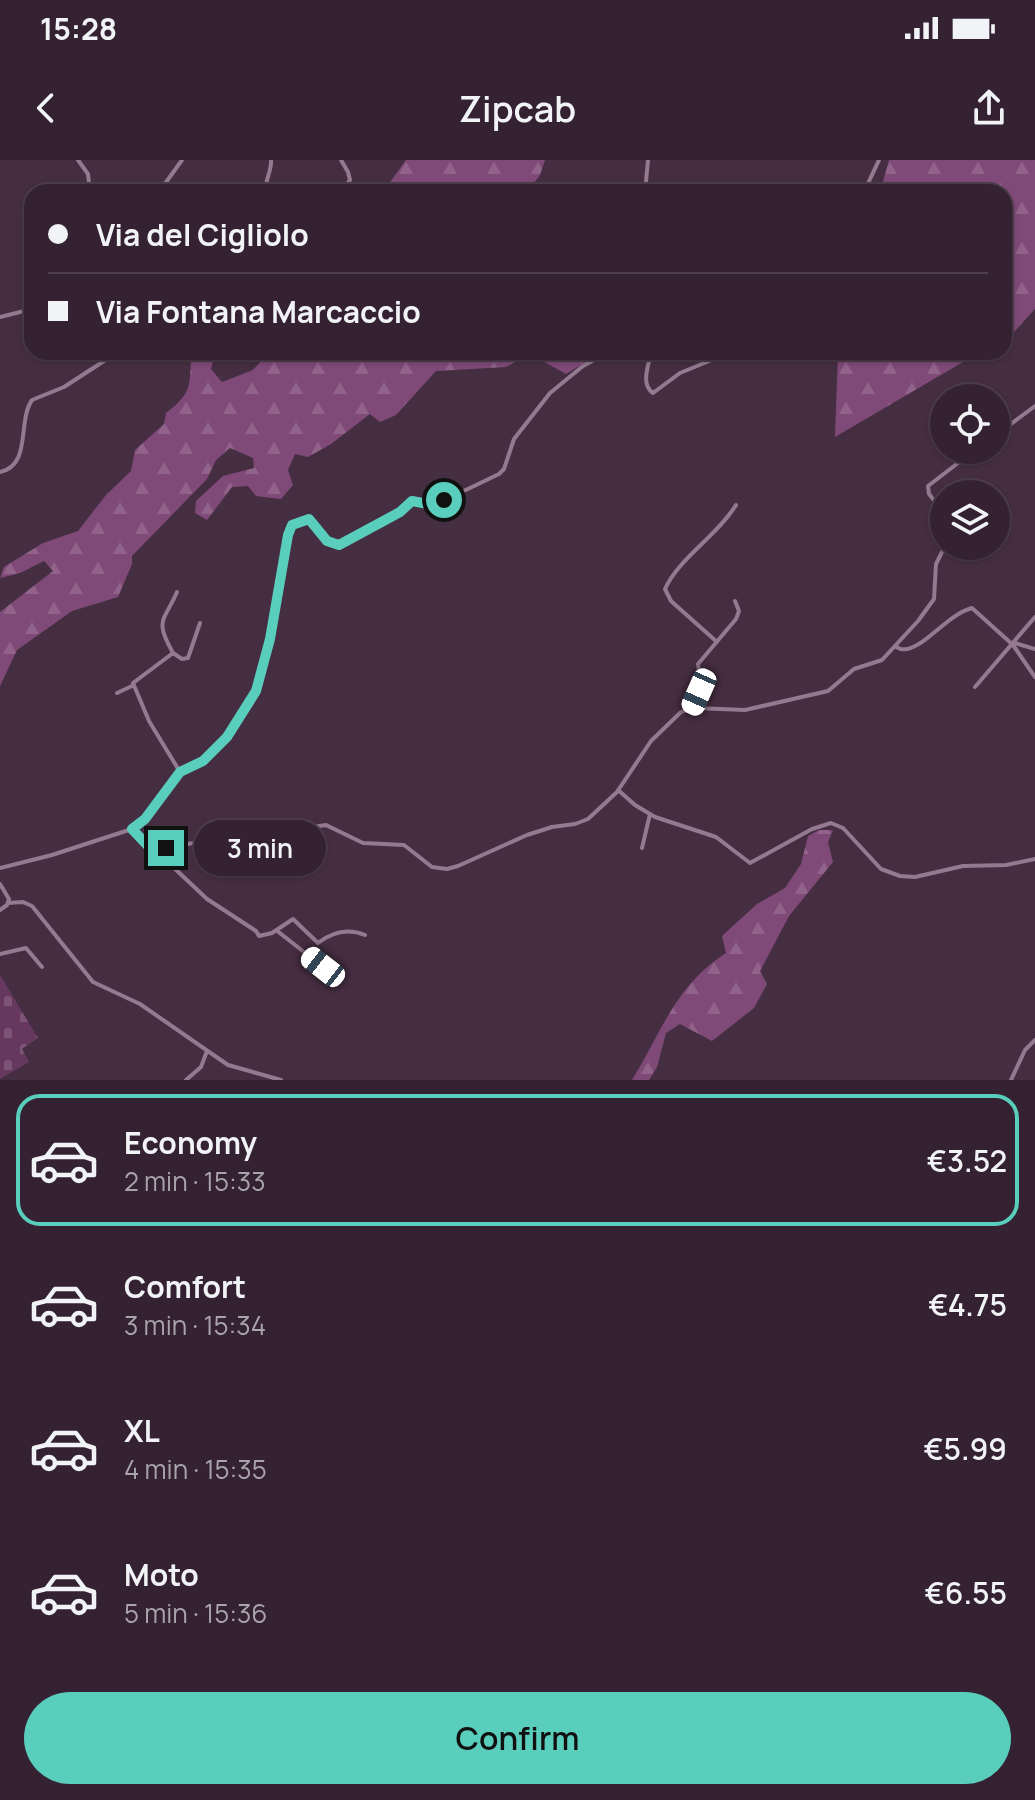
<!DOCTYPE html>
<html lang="en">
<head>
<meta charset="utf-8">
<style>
	:root { --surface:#342232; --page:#3f2f3e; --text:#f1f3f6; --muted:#a9a4ac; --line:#4e3f4d; --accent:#5acebd }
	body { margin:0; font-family:Manrope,sans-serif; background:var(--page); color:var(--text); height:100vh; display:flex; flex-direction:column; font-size:30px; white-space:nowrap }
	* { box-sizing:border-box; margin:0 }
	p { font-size:26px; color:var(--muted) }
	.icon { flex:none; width:44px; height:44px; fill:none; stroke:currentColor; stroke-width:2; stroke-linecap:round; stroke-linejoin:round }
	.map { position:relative; height:920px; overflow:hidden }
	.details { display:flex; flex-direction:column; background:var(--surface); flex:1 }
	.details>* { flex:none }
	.guide { position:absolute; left:24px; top:24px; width:988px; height:176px; border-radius:24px; box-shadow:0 2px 6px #0004,0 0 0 2px var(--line); display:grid; align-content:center; height:176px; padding:0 24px; background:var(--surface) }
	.tools { position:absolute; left:930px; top:224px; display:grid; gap:16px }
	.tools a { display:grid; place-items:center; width:80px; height:80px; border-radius:50%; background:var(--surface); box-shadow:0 2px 6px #0004,0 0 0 2px var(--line); font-size:40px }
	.end { position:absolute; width:36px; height:36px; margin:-18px; border:10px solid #5acebd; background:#111; box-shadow:0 0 0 4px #111 }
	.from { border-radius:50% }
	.bubble { position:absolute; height:56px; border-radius:28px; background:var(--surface); box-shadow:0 2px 6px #0004,0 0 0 2px var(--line); font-size:26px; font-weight:600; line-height:56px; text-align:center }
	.car { position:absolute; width:24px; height:48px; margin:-24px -12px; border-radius:10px; box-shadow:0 0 6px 2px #0007; background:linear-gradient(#fff 24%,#345 0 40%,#fff 0 76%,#345 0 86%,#fff 0) }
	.guide b { display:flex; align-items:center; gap:28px; height:76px; font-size:30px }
	.guide b+b { border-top:2px solid var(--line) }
	.guide i { width:20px; height:20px; background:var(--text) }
	ul { padding:14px 0 0; list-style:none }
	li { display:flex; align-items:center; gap:24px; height:132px; margin:0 16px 12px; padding:0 8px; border:4px solid transparent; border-radius:24px }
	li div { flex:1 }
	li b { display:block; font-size:30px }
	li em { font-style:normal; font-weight:600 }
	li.selected { border-color:var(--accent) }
	li>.icon { width:72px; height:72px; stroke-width:1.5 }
	.cta { display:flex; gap:16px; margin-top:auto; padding:16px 24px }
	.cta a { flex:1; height:92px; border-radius:48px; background:var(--accent); color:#111; font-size:32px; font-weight:600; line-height:92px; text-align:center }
	.status { display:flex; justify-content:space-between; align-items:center; height:56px; padding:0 40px; background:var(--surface); direction:ltr }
	.status svg { height:22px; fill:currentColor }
	header { display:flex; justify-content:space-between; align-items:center; height:104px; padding:0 24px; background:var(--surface); font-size:36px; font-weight:600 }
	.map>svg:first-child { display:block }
	.forest { fill:url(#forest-firs) }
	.cemetery { fill:url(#cemetery-stones) }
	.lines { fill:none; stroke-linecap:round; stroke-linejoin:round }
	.minor { stroke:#947990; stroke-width:4 }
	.route { stroke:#5acebd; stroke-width:10 }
</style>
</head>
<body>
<div class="status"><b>15:28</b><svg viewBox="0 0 49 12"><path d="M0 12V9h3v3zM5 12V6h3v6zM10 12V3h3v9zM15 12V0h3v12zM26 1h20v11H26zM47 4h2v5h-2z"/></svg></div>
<header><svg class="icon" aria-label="back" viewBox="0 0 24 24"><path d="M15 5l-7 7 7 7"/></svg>Zipcab<svg class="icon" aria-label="share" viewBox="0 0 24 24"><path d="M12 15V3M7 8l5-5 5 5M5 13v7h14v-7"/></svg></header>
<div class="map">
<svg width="1035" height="920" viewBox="0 0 1035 920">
	<defs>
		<pattern id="forest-firs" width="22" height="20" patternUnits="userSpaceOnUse" patternTransform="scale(2)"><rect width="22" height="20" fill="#7f4a78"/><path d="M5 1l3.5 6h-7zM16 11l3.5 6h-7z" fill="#91638b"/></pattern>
		<pattern id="cemetery-stones" width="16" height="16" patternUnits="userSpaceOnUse" patternTransform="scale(2)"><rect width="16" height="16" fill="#663860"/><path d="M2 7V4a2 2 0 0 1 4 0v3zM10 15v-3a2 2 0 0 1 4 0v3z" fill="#7b5476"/></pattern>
	</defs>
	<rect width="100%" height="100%" fill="#462e42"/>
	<path class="forest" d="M 406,0 L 545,0 L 540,15 L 527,32 L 383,32 Z
		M 889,0 L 1035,0 L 1035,149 L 1014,172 L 1004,178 L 1004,32 L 880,32 Z
		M 192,192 L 215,192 L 211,209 L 222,222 L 253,210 L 269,192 L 602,192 L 566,214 L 530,194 L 506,207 L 436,211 L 396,255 L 380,262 L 370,254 L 331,284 L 308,297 L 295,294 L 288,310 L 293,325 L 281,339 L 256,336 L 248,326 L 232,327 L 207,360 L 195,353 L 196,341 L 223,316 L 254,308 L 253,298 L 230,288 L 216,300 L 207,319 L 132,396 L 132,404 L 118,437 L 72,451 L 17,490 L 0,526 L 0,452 L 53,411 L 44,401 L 20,413 L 0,418 L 4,407 L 43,383 L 78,371 L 106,335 L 131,311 L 135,290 L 164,264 L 166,253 C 195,231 188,225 192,192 Z
		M 838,192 L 980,192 L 835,277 Z
		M 819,670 L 833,670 L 828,682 L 833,702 L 789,756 L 760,811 L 767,824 L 754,848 L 712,881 L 680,864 L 666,873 L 657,907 L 649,920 L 632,920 C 662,871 676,825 726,793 L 722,776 L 757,744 L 785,728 L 801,704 L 808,676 Z"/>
	<path class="cemetery" d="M 0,815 L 38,878 L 22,889 L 29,902 L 0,919 Z"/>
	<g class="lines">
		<path class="minor" d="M 78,0 L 88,14 L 90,32
			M 165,32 L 164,25 L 182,0
			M 266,32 C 264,20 272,12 271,0
			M 334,32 L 345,27 L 350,20 L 348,12 L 341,0
			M 645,32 L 648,0
			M 864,32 L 879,0
			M 0,157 L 32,149
			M 651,192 C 649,205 640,224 653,233 L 680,213 L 731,192
			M 996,275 L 1035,246
			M 0,312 C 32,305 17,262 32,240 L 64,227 L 118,192
			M 944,353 L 929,334 L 928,326 L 975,290
			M 177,432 C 164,462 154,459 173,493 L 133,523 L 149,561 L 180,612
			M 717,482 L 671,441 L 665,429 C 679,398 717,376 736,345
			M 1015,483 L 1035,489
			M 895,486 C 900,489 901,490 907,489 C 927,485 947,455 972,448 L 1013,485 L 1035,517
			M 173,493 L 182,499 L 188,498 L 200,463
			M 975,527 L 1035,457
			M 117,533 L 134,525
			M 692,549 L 701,527 L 698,504 L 736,459 L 739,451 L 735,441
			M 618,630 L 635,645 L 655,657 L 716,677 L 750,703 L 812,669 L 831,663 L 843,668 L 881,709 L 900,716 L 915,717 L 963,706 L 1006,705 L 1035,699
			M 132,669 L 145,685 L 156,689 L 200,682 L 235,683 L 280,672 L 326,665 L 363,683 L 404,685 L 432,707 L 447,709 L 458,706 L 527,675 L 552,667 L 575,664 L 588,659 L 617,632 L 651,581 L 681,552 L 695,548 L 745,550 L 828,531 L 854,509 L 882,500 L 918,461 L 934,439 L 936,404 L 945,386
			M 642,688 L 650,654
			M 154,689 L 207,739 L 256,771 L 259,776 L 272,773 L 293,759 L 318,783 C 332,772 348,768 365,775
			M 0,708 L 52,695 L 132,669 L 146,657 L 179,613 L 203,601 L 227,577 L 258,527 L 270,479 L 288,373 L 293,364 L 309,359 L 326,380 L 339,385 L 400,352 L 412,341 L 426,344 L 443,341 L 499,314 L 504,309 L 514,279 L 550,233 L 583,206 L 609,192
			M 0,724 L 9,739 L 7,745 L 0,750
			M 8,743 L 23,742 L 32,746 L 93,822 L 140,844 L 228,905 L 281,920
			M 276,770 L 323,807
			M 0,794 L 26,788 L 42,807
			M 186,920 L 201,907 L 207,891
			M 1011,920 L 1025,890 L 1035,880"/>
	</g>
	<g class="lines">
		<path class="route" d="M 166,688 L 149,687 L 132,669 L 145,659 L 180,612 L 203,601 L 227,577 L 256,531 L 270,479 L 288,375 L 292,365 L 309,359 L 327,381 L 339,385 L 400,352 L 412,341 L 428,344 L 444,340"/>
	</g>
</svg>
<div class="tools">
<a><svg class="icon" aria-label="locate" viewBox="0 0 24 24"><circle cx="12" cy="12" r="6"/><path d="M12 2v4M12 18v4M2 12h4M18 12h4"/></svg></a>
<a><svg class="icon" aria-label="layers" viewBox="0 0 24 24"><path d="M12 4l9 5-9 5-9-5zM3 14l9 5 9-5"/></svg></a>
</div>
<i class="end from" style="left:444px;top:340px"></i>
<i class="end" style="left:166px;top:688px"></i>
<div class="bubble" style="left:194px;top:660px;width:132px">3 min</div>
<i class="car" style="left:699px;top:532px;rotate:204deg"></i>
<i class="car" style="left:323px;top:807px;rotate:308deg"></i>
<div class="guide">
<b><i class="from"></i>Via del Cigliolo</b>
<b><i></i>Via Fontana Marcaccio</b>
</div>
</div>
<section class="details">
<ul>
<li class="selected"><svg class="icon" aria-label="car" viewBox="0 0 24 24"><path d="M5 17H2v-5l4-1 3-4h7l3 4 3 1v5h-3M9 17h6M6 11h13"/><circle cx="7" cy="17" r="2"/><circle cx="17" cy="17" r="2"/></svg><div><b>Economy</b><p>2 min · 15:33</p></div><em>€3.52</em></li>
<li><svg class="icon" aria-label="car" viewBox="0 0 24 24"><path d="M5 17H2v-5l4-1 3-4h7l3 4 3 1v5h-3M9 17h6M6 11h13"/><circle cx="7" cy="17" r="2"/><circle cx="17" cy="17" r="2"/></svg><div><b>Comfort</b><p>3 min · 15:34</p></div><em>€4.75</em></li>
<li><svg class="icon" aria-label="car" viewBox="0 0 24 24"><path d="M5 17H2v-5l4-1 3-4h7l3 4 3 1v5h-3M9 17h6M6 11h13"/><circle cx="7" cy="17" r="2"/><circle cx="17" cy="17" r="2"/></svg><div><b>XL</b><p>4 min · 15:35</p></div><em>€5.99</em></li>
<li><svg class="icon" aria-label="car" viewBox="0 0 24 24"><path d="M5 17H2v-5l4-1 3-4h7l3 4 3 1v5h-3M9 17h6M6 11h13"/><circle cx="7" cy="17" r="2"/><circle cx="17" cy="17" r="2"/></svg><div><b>Moto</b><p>5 min · 15:36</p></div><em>€6.55</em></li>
</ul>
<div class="cta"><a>Confirm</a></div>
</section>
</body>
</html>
